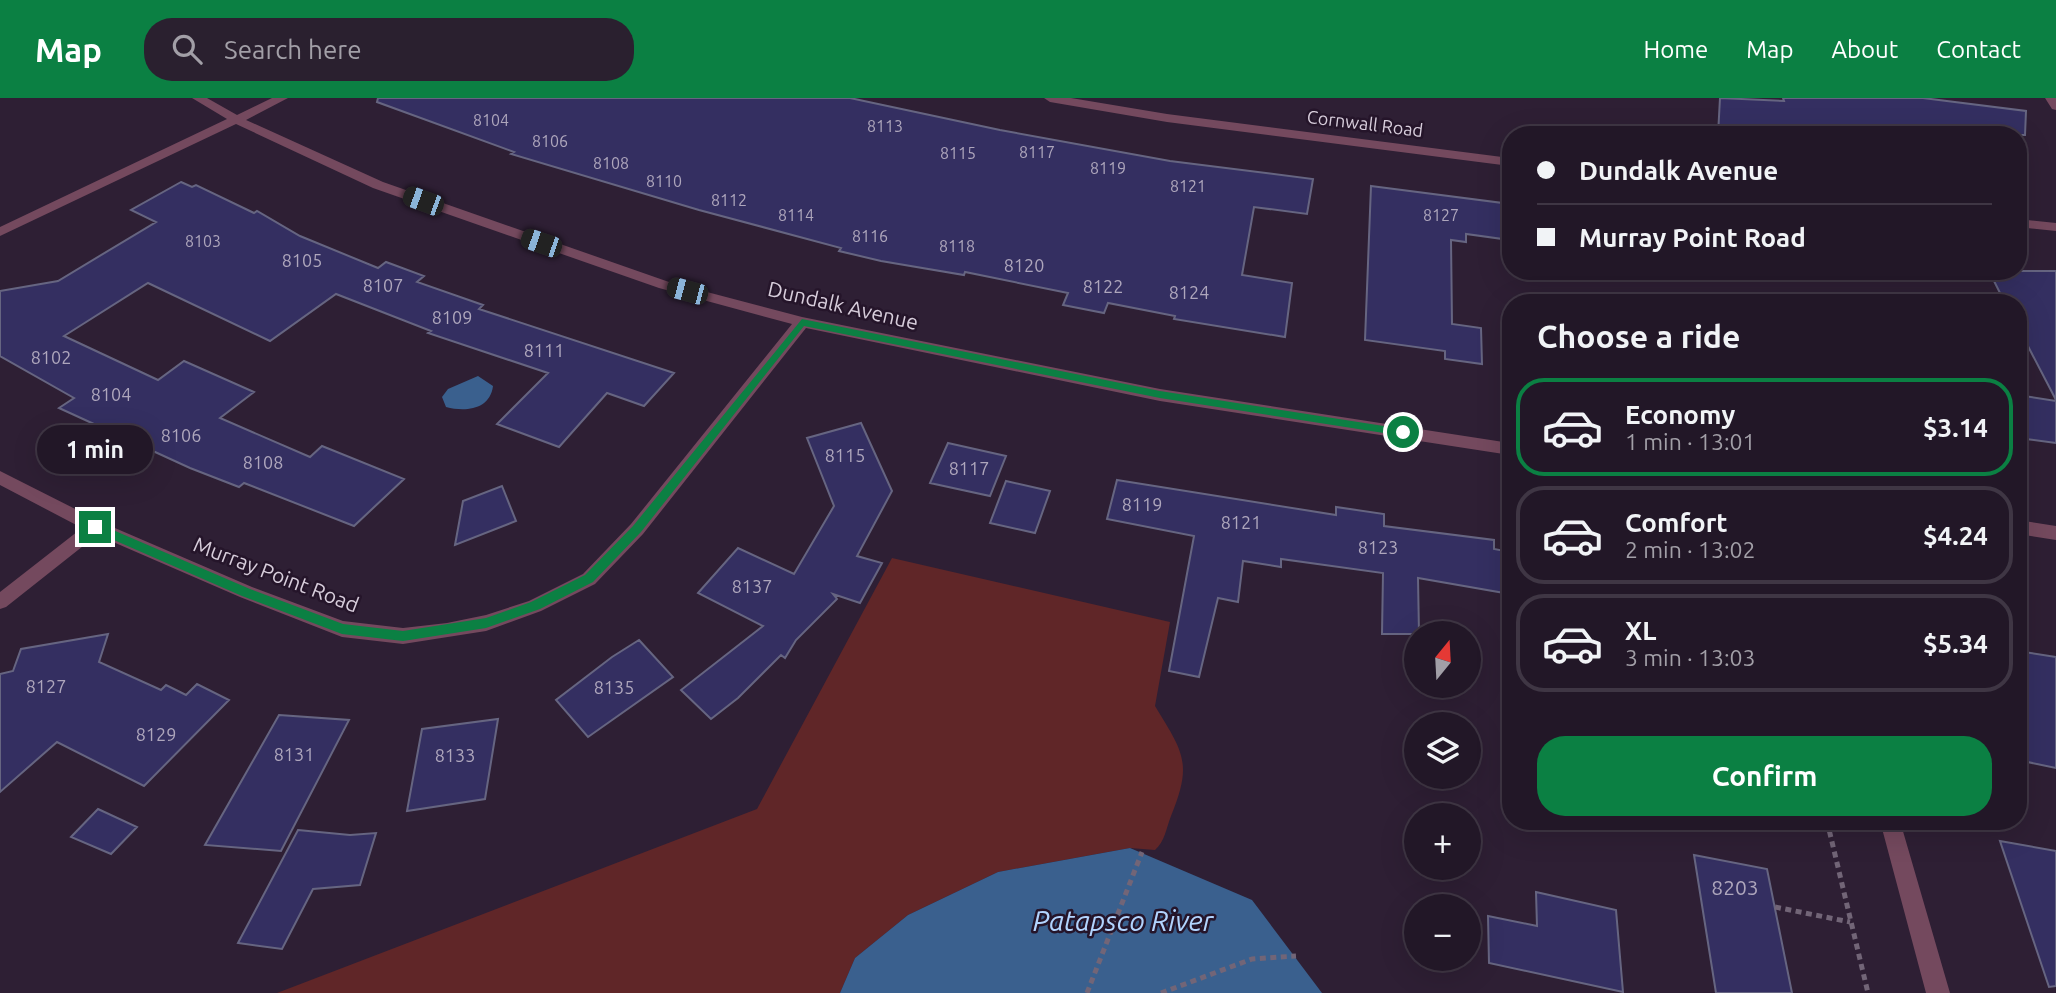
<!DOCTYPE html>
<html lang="en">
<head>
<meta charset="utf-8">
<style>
	:root { --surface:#221727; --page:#2a202f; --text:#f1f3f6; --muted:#a29fa7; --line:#3f3644; --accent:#0b8043 }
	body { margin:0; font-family:Ubuntu,sans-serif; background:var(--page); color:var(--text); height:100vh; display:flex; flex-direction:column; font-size:26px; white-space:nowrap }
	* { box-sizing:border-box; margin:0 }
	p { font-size:23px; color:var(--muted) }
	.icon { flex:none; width:38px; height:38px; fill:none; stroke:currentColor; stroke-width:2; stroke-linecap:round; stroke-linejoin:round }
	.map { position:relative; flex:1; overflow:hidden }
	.drawer { position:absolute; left:1502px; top:196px; width:525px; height:536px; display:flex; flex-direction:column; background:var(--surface); border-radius:28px; box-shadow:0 7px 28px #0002,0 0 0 2px var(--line) }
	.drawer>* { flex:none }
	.hud { position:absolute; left:1502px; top:28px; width:525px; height:154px; border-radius:28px; box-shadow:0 7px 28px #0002,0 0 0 2px var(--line); display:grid; align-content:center; height:154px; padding:0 35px; background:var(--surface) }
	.needle { width:46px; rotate:18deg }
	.controls { position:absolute; left:1404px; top:523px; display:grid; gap:14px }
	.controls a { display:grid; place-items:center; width:77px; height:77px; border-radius:50%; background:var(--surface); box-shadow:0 7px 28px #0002,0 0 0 2px var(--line); font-size:35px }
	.end { position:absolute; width:32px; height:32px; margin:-16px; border:9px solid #0b8043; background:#fff; box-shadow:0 0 0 4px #fff }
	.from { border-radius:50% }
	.bubble { position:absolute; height:49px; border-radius:24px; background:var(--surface); box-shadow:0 7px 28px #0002,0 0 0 2px var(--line); font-size:23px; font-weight:700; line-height:49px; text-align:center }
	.car { position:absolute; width:21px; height:42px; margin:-21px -10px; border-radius:9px; box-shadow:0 0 5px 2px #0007; background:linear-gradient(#222 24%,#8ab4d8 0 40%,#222 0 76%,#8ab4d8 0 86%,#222 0) }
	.hud b { display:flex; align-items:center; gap:24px; height:66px; font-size:26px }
	.hud b+b { border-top:2px solid var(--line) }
	.hud i { width:18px; height:18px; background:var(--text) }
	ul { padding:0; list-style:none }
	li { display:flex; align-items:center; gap:21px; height:98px; margin:0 14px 10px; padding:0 21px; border:4px solid var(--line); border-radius:28px }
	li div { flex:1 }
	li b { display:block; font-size:26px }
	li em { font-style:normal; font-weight:700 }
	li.selected { border-color:var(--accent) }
	li>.icon { width:63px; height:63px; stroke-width:1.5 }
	h2 { padding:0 35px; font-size:32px; line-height:84px }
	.cta { display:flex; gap:14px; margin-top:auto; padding:14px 35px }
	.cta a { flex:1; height:80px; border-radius:28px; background:var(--accent); color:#fff; font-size:28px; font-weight:700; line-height:80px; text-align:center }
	header { display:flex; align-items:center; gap:42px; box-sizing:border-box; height:98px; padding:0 35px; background:var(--accent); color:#fff }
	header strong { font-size:33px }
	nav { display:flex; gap:38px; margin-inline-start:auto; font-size:24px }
	.search { width:490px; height:63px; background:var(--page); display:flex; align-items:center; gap:18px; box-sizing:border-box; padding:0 24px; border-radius:28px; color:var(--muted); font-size:26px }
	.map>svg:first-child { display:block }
	.green { fill:#602628 }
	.water { fill:#3a608e }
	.building { fill:#342f61; stroke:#666581; stroke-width:2 }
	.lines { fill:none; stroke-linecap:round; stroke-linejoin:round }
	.path { stroke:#726577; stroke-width:5; stroke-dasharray:6 4.5; stroke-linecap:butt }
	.minor { fill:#74495e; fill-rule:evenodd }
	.route { fill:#0b8043 }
	.labels { text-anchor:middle; stroke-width:5; stroke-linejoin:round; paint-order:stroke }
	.far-number-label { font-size:16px; fill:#aea6bc }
	.far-street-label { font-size:18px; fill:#d7cddb; stroke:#25152a }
	.number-label { font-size:18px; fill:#aea6bc }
	.street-label { font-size:21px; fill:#d7cddb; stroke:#25152a }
	.near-number-label { font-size:21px; fill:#aea6bc }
	.near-water-label { font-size:28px; font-style:italic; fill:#b2d4fe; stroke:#25152a }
</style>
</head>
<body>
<header>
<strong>Map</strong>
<div class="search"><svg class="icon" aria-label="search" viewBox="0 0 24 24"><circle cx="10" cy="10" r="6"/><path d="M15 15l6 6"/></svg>Search here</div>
<nav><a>Home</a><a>Map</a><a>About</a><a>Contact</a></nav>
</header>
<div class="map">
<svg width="2056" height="895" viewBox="0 0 2056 895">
	<rect width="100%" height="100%" fill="#2e1f34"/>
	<path class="green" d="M 892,460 L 1170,524 L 1155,608 C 1183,654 1193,665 1171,718 C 1166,731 1165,743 1155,752 L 1130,750 L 998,774 L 908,817 L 855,860 L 840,895 L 277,895 L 757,711 Z"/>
	<path class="water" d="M 478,278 L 493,288 C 490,312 465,314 446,309 L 442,299 L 448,291 Z
		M 1130,750 L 1252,802 L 1322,895 L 840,895 L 855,860 L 908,817 L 998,774 Z"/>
	<path class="building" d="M 378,0 L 850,0 L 1000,32 L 1170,63 L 1313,81 L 1307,116 L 1254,109 L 1242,177 L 1292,185 L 1285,239 L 1174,221 L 1175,218 L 1108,205 L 1104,215 L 1063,207 L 1068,195 L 965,174 L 964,177 L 881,163 L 839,153 L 841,150 L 699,112 L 511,56 L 514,54 L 377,4 Z
		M 1720,0 L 1784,3 L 1783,0 L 1923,0 L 2026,13 L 2025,37 L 1718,37 Z
		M 181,84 L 192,89 L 196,87 L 254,115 L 257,113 L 300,138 L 378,170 L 386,164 L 424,178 L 417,184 L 483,207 L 479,211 L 674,275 L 644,308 L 607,295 L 559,349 L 497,326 L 548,275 L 428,235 L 431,233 L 336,196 L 270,243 L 148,185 L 64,238 L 158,282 L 184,263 L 254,294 L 220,320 L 310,359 L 322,348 L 404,381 L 354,428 L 244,385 L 239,389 L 190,370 L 59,310 L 74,300 L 0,258 L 0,193 L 58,183 L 156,124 L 131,112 Z
		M 1371,88 L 1510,106 L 1510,142 L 1466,136 L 1466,144 L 1451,142 L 1452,226 L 1481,230 L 1482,266 L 1445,261 L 1445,253 L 1365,242 Z
		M 1989,173 L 2056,173 L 2056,302 L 2018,229 L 2018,205 L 2005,205 Z
		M 2018,297 L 2056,303 L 2056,345 L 2018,340 Z
		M 861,325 L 892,393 L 857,458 L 882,465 L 860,505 L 833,496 L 837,501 L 796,542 L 785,560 L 781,557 L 738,600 L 711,621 L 681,592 L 763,528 L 698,495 L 738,450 L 794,476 L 834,408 L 807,340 Z
		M 948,345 L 1006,358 L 990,398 L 930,385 Z
		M 1117,382 L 1336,417 L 1336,409 L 1384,416 L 1384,428 L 1494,442 L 1494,451 L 1510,454 L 1510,496 L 1418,480 L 1419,536 L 1382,536 L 1383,475 L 1281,461 L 1281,469 L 1243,463 L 1238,504 L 1218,500 L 1199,579 L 1169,573 L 1194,438 L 1107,421 Z
		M 1006,383 L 1050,393 L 1035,435 L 990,425 Z
		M 502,388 L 516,423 L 455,447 L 463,403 Z
		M 108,536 L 99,564 L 161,592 L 166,587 L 186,597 L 197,586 L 229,602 L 144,688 L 57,644 L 0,694 L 0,576 L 13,573 L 21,551 Z
		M 639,542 L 673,579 L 588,639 L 556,602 L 612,559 Z
		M 2018,553 L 2056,559 L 2056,670 L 2018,662 Z
		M 279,617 L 349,622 L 281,753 L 205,747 Z
		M 498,621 L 485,701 L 407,713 L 422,631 Z
		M 98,711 L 137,729 L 111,756 L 71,739 Z
		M 298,732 L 350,737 L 376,735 L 360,787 L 313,791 L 282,851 L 238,845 Z
		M 2000,743 L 2056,753 L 2056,888 L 2049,889 Z
		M 1694,757 L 1767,771 L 1792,895 L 1716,895 Z
		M 1536,794 L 1616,812 L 1623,894 L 1489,865 L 1488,818 L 1537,828 Z"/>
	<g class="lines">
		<path class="path" d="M 1827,723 L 1868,895
			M 1775,809 L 1850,824
			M 1087,895 L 1142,754
			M 1161,895 L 1252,861 L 1296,858"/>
		<path class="minor" d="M 192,0 L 207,0 L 237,17 L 272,0 L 288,0 L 246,22 L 383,84 L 669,184 L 802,219 L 1160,291 L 1510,345 L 1510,357 L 1160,303 L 806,230 L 643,436 L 595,486 L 541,513 L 486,533 L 403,546 L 342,539 L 240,499 L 97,437 L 6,509 L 0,511 L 0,494 L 82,430 L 0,387 L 0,373 L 101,424 L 252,489 L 343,523 L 403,530 L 447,525 L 486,517 L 529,503 L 583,476 L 631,426 L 792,226 L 659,190 L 373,90 L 236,26 L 0,138 L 0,129 L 227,21 Z
			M 1044,0 L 1071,0 L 1167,16 L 1510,60 L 1510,68 L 1167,24 L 1050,4 Z
			M 2045,0 L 2056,0 L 2056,12 L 2052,11 Z
			M 2018,121 L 2056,125 L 2056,133 L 2018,129 Z
			M 2018,422 L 2056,428 L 2056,442 L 2018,436 Z
			M 1880,723 L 1900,723 L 1950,895 L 1926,895 Z"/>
	</g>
	<path class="route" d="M 802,221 L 1160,293 L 1403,331 L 1408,334 L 1403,338 L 1160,300 L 804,228 L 641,434 L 593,484 L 540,511 L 486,530 L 403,543 L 342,536 L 242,498 L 91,432 L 90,429 L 91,426 L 99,426 L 250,491 L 343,526 L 403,533 L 486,520 L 531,504 L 585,477 L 633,428 Z"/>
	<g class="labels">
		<g class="far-number-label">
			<text x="491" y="28">8104</text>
			<text x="885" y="34">8113</text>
			<text x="550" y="49">8106</text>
			<text x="1037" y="60">8117</text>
			<text x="958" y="61">8115</text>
			<text x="611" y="71">8108</text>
			<text x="1108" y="76">8119</text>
			<text x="664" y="89">8110</text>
			<text x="1188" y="94">8121</text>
			<text x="729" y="108">8112</text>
			<text x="796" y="123">8114</text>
			<text x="1441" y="123">8127</text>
			<text x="870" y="144">8116</text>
			<text x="203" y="149">8103</text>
			<text x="957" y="154">8118</text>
		</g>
		<g class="far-street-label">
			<text transform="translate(1365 26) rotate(7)" y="6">Cornwall Road</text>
		</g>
		<g class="number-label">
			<text x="302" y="169">8105</text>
			<text x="1024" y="174">8120</text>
			<text x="383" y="194">8107</text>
			<text x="1103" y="195">8122</text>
			<text x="1189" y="201">8124</text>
			<text x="452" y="226">8109</text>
			<text x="544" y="259">8111</text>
			<text x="51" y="266">8102</text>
			<text x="111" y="303">8104</text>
			<text x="181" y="344">8106</text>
			<text x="845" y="364">8115</text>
			<text x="263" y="371">8108</text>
			<text x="969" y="377">8117</text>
			<text x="1142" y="413">8119</text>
			<text x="1241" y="431">8121</text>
			<text x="1378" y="456">8123</text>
			<text x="752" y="495">8137</text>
			<text x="46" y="595">8127</text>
			<text x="614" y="596">8135</text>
			<text x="156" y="643">8129</text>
			<text x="294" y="663">8131</text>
			<text x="455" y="664">8133</text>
		</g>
		<g class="street-label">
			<text transform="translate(843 208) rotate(13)" y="7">Dundalk Avenue</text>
			<text transform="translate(276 477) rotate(21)" y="7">Murray Point Road</text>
		</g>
		<g class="near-number-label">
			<text x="1735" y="797">8203</text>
		</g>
		<g class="near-water-label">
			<text x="1123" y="833">Patapsco River</text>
		</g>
	</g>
</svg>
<div class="controls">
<a><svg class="needle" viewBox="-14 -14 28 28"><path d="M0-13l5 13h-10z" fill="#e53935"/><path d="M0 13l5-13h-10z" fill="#a29fa7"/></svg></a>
<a><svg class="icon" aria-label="layers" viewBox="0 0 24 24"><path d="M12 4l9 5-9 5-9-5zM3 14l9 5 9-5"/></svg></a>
<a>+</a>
<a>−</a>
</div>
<i class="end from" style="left:1403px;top:334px"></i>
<i class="end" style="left:95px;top:429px"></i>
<div class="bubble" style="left:37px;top:327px;width:116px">1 min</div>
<i class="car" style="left:423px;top:103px;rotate:290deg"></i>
<i class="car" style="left:541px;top:145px;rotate:289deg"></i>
<i class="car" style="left:687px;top:193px;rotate:285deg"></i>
<div class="hud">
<b><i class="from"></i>Dundalk Avenue</b>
<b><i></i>Murray Point Road</b>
</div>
<section class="drawer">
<h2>Choose a ride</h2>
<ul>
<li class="selected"><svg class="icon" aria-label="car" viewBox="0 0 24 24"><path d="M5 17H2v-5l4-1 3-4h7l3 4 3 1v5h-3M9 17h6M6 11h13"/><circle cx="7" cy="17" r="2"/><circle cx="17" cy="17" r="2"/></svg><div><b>Economy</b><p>1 min · 13:01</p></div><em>$3.14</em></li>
<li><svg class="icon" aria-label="car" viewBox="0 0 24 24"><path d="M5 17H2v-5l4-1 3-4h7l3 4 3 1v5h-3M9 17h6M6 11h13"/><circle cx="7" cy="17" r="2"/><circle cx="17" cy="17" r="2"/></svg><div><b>Comfort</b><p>2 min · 13:02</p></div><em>$4.24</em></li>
<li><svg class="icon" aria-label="car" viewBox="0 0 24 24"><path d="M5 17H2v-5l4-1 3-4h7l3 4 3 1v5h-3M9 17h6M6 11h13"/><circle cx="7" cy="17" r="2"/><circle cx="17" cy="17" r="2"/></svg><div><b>XL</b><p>3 min · 13:03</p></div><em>$5.34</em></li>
</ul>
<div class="cta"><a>Confirm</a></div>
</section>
</div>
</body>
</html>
